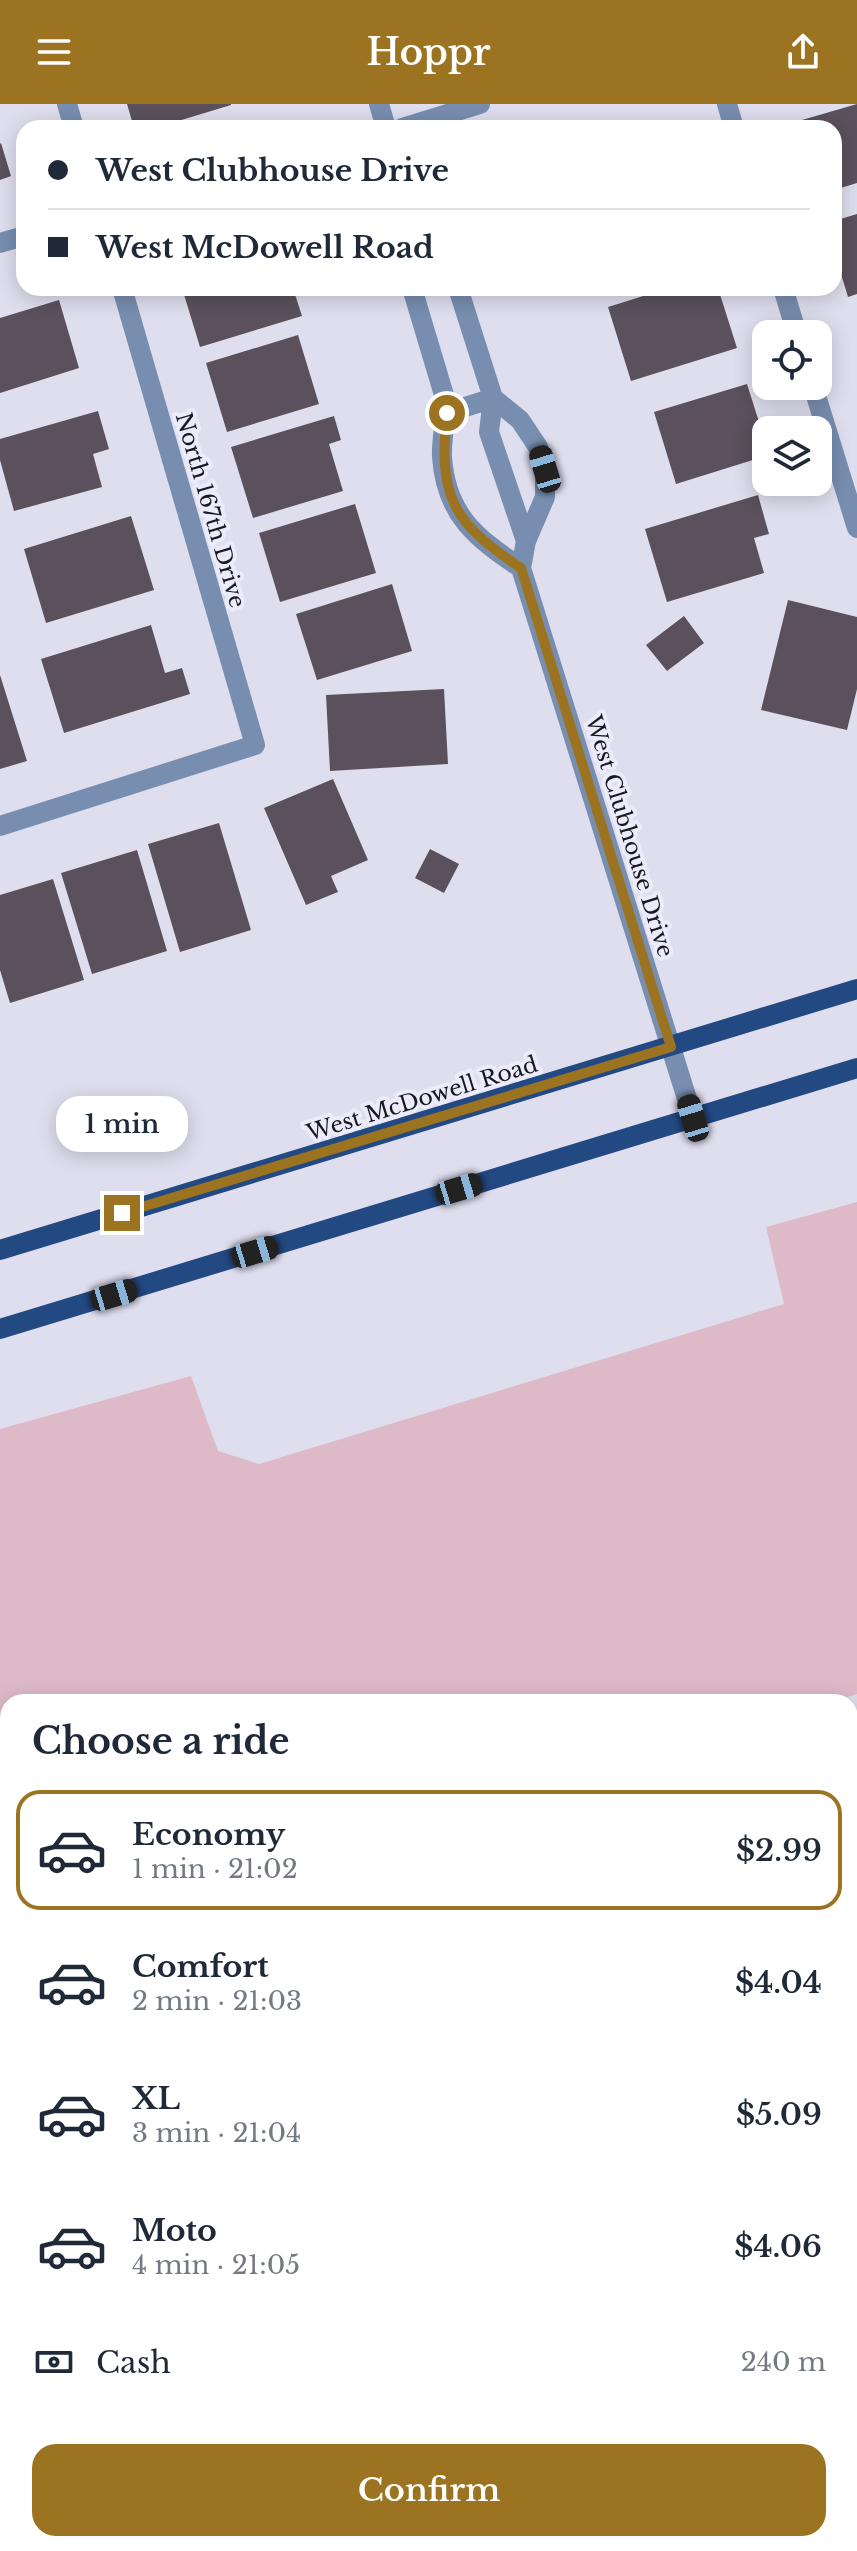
<!DOCTYPE html>
<html lang="en">
<head>
<meta charset="utf-8">
<style>
	:root { --surface:#fff; --page:#f6f6f7; --text:#1f2937; --muted:#747a83; --line:#e0e1e3; --accent:#9c7421 }
	body { margin:0; font-family:"Libre Baskerville",serif; background:var(--page); color:var(--text); height:100vh; display:flex; flex-direction:column; font-size:30px; white-space:nowrap }
	* { box-sizing:border-box; margin:0 }
	p { font-size:26px; color:var(--muted) }
	.icon { flex:none; width:44px; height:44px; fill:none; stroke:currentColor; stroke-width:2; stroke-linecap:round; stroke-linejoin:round }
	.map { position:relative; flex:1; overflow:hidden }
	.sheet { position:absolute; left:0px; top:1590px; width:858px; height:858px; display:flex; flex-direction:column; background:var(--surface); border-radius:24px 24px 0 0; box-shadow:0 4px 20px #0003 }
	.sheet>* { flex:none }
	.guide { position:absolute; left:16px; top:16px; width:826px; height:176px; border-radius:24px; box-shadow:0 4px 20px #0003; display:grid; align-content:center; height:176px; padding:0 32px; background:var(--surface) }
	.tools { position:absolute; left:752px; top:216px; display:grid; gap:16px }
	.tools a { display:grid; place-items:center; width:80px; height:80px; border-radius:16px; background:var(--surface); box-shadow:0 4px 20px #0003; font-size:40px }
	.end { position:absolute; width:36px; height:36px; margin:-18px; border:10px solid #9c7421; background:#fff; box-shadow:0 0 0 4px #fff }
	.from { border-radius:50% }
	.bubble { position:absolute; height:56px; border-radius:24px; background:var(--surface); box-shadow:0 4px 20px #0003; font-size:26px; font-weight:600; line-height:56px; text-align:center }
	.car { position:absolute; width:24px; height:48px; margin:-24px -12px; border-radius:10px; box-shadow:0 0 6px 2px #0007; background:linear-gradient(#222 24%,#8ab4d8 0 40%,#222 0 76%,#8ab4d8 0 86%,#222 0) }
	.guide b { display:flex; align-items:center; gap:28px; height:76px; font-size:30px }
	.guide b+b { border-top:2px solid var(--line) }
	.guide i { width:20px; height:20px; background:var(--text) }
	ul { padding:0; list-style:none }
	li { display:flex; align-items:center; gap:24px; height:120px; margin:0 16px 12px; padding:0 16px; border:4px solid transparent; border-radius:24px }
	li div { flex:1 }
	li b { display:block; font-size:30px }
	li em { font-style:normal; font-weight:600 }
	li.selected { border-color:var(--accent) }
	li>.icon { width:72px; height:72px; stroke-width:1.5 }
	h2 { padding:0 32px; font-size:36px; line-height:96px }
	.pay { display:flex; align-items:center; gap:20px; height:88px; padding:0 32px; font-size:30px }
	.pay p { margin-inline-start:auto }
	.button { display:flex; gap:16px; margin-top:auto; padding:16px 32px }
	.button a { flex:1; height:92px; border-radius:24px; background:var(--accent); color:#fff; font-size:32px; font-weight:600; line-height:92px; text-align:center }
	header { display:flex; justify-content:space-between; align-items:center; height:104px; padding:0 32px; background:var(--accent); color:#fff; font-size:36px; font-weight:600 }
	.map>svg:first-child { display:block }
	.green { fill:#debac9 }
	.water { fill:#6ba0b8; stroke:#52778a; stroke-width:2 }
	.lines { fill:none; stroke-linecap:round; stroke-linejoin:round }
	.stream { stroke:#52778a; stroke-width:11 }
	.building { fill:#5a515c }
	.minor { stroke:#788eb0; stroke-width:20 }
	.tertiary { stroke:#788eb0; stroke-width:20 }
	.primary { stroke:#234983; stroke-width:20 }
	.motorway { stroke:#002e71; stroke-width:24 }
	.route { stroke:#9c7421; stroke-width:10 }
	.labels { text-anchor:middle; stroke-width:8; stroke-linejoin:round; paint-order:stroke }
	.street-label { font-size:22px; fill:#19181e; stroke:#ecebfc }
</style>
</head>
<body>
<header><svg class="icon" aria-label="menu" viewBox="0 0 24 24"><path d="M4 6h16M4 12h16M4 18h16"/></svg>Hoppr<svg class="icon" aria-label="share" viewBox="0 0 24 24"><path d="M12 15V3M7 8l5-5 5 5M5 13v7h14v-7"/></svg></header>
<div class="map">
<svg width="857" height="2447" viewBox="0 0 857 2447">
	<rect width="100%" height="100%" fill="#dfdeee"/>
	<path class="green" d="M 857,1098 L 857,1590 L 831,1598 L 8,1598 L 8,1882 L 0,1884 L 0,1325 L 191,1272 L 218,1347 L 259,1360 L 784,1200 L 766,1123 Z"/>
	<path class="water" d="M 857,1637 L 857,1819 L 850,1820 L 850,1639 Z"/>
	<g class="lines">
		<path class="stream" d="M 0,1910 L 8,1908"/>
	</g>
	<path class="building" d="M 127,0 L 231,0 L 231,1 L 155,24 L 134,24 Z
		M 857,0 L 857,79 L 834,86 L 834,24 L 804,24 L 802,16 Z
		M 1,39 L 11,72 L 0,76 L 0,40 Z
		M 857,110 L 857,190 L 848,193 L 834,147 L 834,117 Z
		M 182,184 L 293,184 L 302,212 L 200,243 Z
		M 669,184 L 718,184 L 737,244 L 631,277 L 608,203 Z
		M 59,196 L 79,264 L 0,289 L 0,214 Z
		M 298,231 L 319,300 L 227,328 L 206,259 Z
		M 747,280 L 766,340 L 766,352 L 676,380 L 654,308 Z
		M 98,307 L 109,345 L 93,350 L 102,383 L 14,407 L 0,356 L 0,335 Z
		M 334,312 L 341,336 L 329,340 L 343,387 L 253,414 L 231,343 Z
		M 758,391 L 769,430 L 754,434 L 764,469 L 667,498 L 645,425 Z
		M 355,400 L 376,469 L 280,498 L 259,429 Z
		M 131,412 L 154,486 L 46,519 L 24,445 Z
		M 392,480 L 412,547 L 317,576 L 296,510 Z
		M 788,496 L 857,513 L 857,585 L 847,626 L 761,606 Z
		M 684,512 L 704,539 L 667,567 L 646,541 Z
		M 151,521 L 165,569 L 182,564 L 190,590 L 64,629 L 41,555 Z
		M 0,571 L 27,657 L 0,665 Z
		M 444,585 L 448,660 L 330,667 L 326,591 Z
		M 333,675 L 368,756 L 331,772 L 338,788 L 306,801 L 264,704 Z
		M 219,719 L 251,826 L 180,848 L 148,740 Z
		M 430,745 L 459,760 L 444,789 L 415,774 Z
		M 137,746 L 167,847 L 92,870 L 61,769 Z
		M 53,775 L 84,876 L 10,899 L 0,866 L 0,791 Z"/>
	<g class="lines">
		<path class="minor" d="M 67,0 L 74,24
			M 727,0 L 734,24
			M 402,24 L 480,0
			M 0,139 L 24,132
			M 783,184 L 797,230
			M 813,282 L 857,424
			M 0,722 L 255,641 L 122,184"/>
		<path class="tertiary" d="M 379,0 L 386,24
			M 412,184 L 444,291 C 448,312 441,332 442,353 C 446,411 476,434 521,464
			M 458,184 L 493,294 L 520,316 L 538,343 L 545,365 L 545,393 L 526,437 L 521,464 L 693,1014
			M 447,309 L 493,294 L 489,328 L 526,437"/>
		<path class="primary" d="M 0,1146 L 857,885
			M 0,1225 L 857,964
			M 850,1923 L 857,1922
			M 0,2051 L 8,2050"/>
		<path class="motorway" d="M 850,2133 L 857,2131
			M 850,2278 L 857,2276
			M 0,2280 L 8,2279
			M 850,2356 L 857,2354
			M 119,2447 L 150,2440
			M 550,2447 L 573,2440"/>
	</g>
	<g class="lines">
		<path class="route" d="M 122,1109 L 671,943 L 521,464 C 452,418 438,393 447,309"/>
	</g>
	<g class="labels">
		<g class="street-label">
			<text transform="translate(211 406) rotate(74)" y="8">North 167th Drive</text>
			<text transform="translate(630 732) rotate(73)" y="8">West Clubhouse Drive</text>
			<text transform="translate(422 994) rotate(-17)" y="8">West McDowell Road</text>
		</g>
	</g>
</svg>
<div class="tools">
<a><svg class="icon" aria-label="locate" viewBox="0 0 24 24"><circle cx="12" cy="12" r="6"/><path d="M12 2v4M12 18v4M2 12h4M18 12h4"/></svg></a>
<a><svg class="icon" aria-label="layers" viewBox="0 0 24 24"><path d="M12 4l9 5-9 5-9-5zM3 14l9 5 9-5"/></svg></a>
</div>
<i class="end from" style="left:447px;top:309px"></i>
<i class="end" style="left:122px;top:1109px"></i>
<div class="bubble" style="left:56px;top:992px;width:132px">1 min</div>
<i class="car" style="left:545px;top:365px;rotate:343deg"></i>
<i class="car" style="left:693px;top:1014px;rotate:343deg"></i>
<i class="car" style="left:459px;top:1085px;rotate:73deg"></i>
<i class="car" style="left:255px;top:1148px;rotate:73deg"></i>
<i class="car" style="left:114px;top:1191px;rotate:73deg"></i>
<div class="guide">
<b><i class="from"></i>West Clubhouse Drive</b>
<b><i></i>West McDowell Road</b>
</div>
<section class="sheet">
<h2>Choose a ride</h2>
<ul>
<li class="selected"><svg class="icon" aria-label="car" viewBox="0 0 24 24"><path d="M5 17H2v-5l4-1 3-4h7l3 4 3 1v5h-3M9 17h6M6 11h13"/><circle cx="7" cy="17" r="2"/><circle cx="17" cy="17" r="2"/></svg><div><b>Economy</b><p>1 min · 21:02</p></div><em>$2.99</em></li>
<li><svg class="icon" aria-label="car" viewBox="0 0 24 24"><path d="M5 17H2v-5l4-1 3-4h7l3 4 3 1v5h-3M9 17h6M6 11h13"/><circle cx="7" cy="17" r="2"/><circle cx="17" cy="17" r="2"/></svg><div><b>Comfort</b><p>2 min · 21:03</p></div><em>$4.04</em></li>
<li><svg class="icon" aria-label="car" viewBox="0 0 24 24"><path d="M5 17H2v-5l4-1 3-4h7l3 4 3 1v5h-3M9 17h6M6 11h13"/><circle cx="7" cy="17" r="2"/><circle cx="17" cy="17" r="2"/></svg><div><b>XL</b><p>3 min · 21:04</p></div><em>$5.09</em></li>
<li><svg class="icon" aria-label="car" viewBox="0 0 24 24"><path d="M5 17H2v-5l4-1 3-4h7l3 4 3 1v5h-3M9 17h6M6 11h13"/><circle cx="7" cy="17" r="2"/><circle cx="17" cy="17" r="2"/></svg><div><b>Moto</b><p>4 min · 21:05</p></div><em>$4.06</em></li>
</ul>
<div class="pay"><svg class="icon" aria-label="cash" viewBox="0 0 24 24"><path d="M3 7h18v10H3z"/><circle cx="12" cy="12" r="2"/></svg>Cash<p>240 m</p></div>
<div class="button"><a>Confirm</a></div>
</section>
</div>
</body>
</html>
